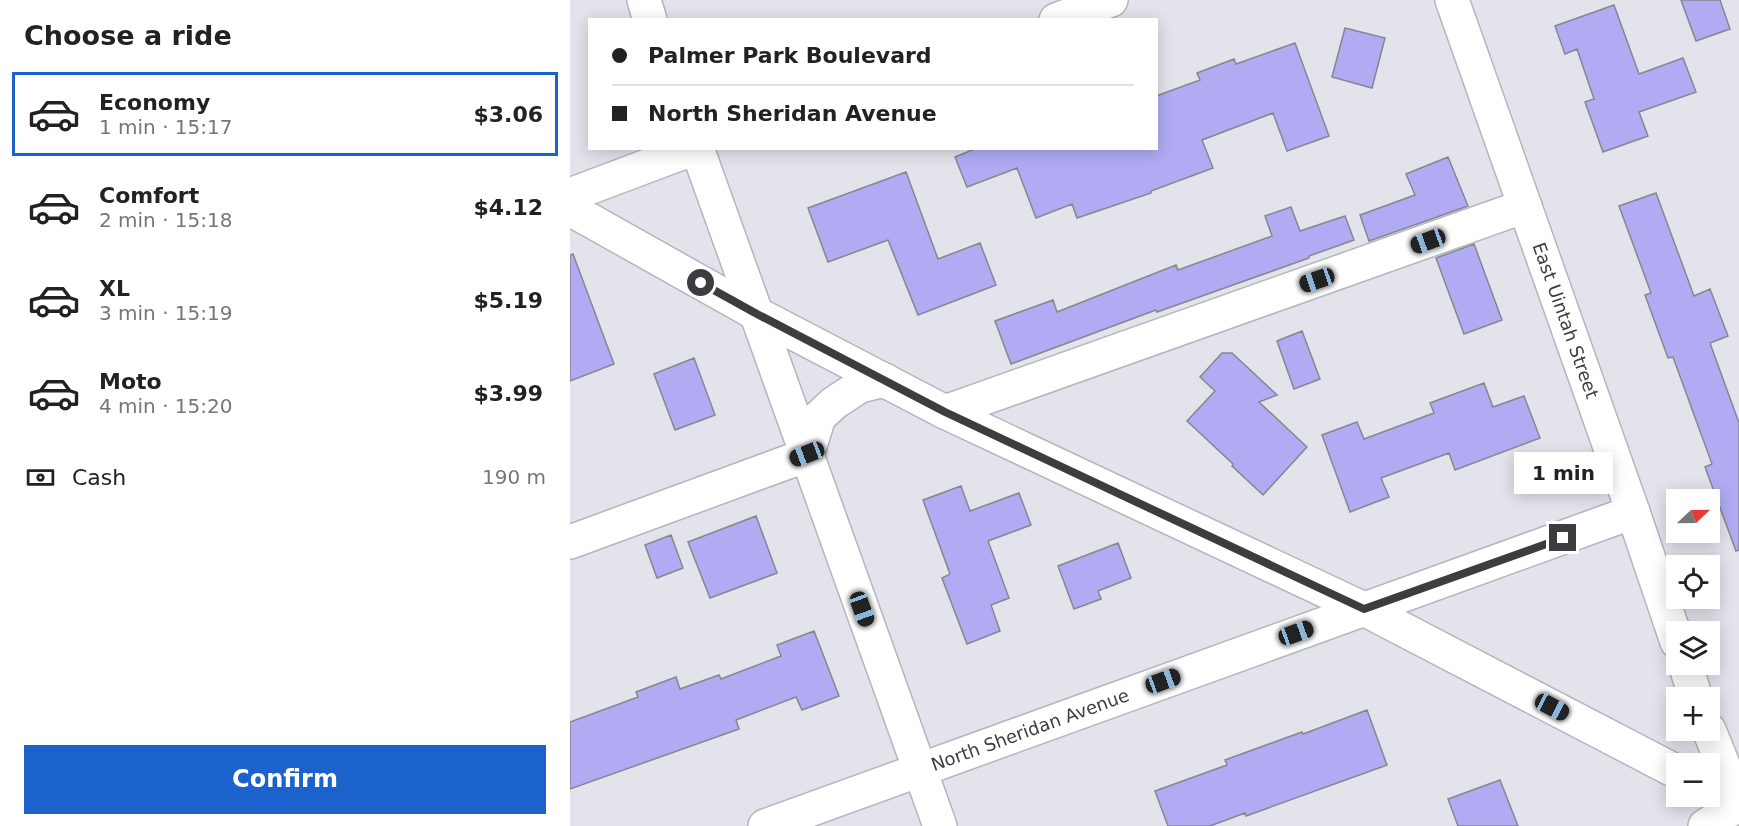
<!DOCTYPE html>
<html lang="en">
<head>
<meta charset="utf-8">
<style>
	:root { --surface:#fff; --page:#f6f6f6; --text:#222; --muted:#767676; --line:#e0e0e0; --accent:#1b62cd }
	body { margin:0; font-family:"DejaVu Sans",sans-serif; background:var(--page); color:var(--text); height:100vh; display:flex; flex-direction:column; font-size:22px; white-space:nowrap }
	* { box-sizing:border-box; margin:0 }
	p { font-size:20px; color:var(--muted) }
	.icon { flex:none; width:33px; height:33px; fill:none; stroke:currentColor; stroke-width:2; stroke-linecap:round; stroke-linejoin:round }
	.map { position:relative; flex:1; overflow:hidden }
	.sheet { display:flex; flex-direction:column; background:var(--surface); width:570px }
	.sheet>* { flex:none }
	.guide { position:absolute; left:18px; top:18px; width:570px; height:132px; border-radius:0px; box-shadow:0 3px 15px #0003; display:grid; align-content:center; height:132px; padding:0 24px; background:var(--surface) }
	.needle { width:39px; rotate:68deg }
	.buttons { position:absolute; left:1096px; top:489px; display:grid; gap:12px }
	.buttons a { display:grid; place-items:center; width:54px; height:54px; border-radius:0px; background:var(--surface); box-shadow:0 3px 15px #0003; font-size:30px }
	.end { position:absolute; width:27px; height:27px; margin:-14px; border:8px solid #3d3c40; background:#fff; box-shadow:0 0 0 3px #fff }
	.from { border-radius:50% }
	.bubble { position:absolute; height:42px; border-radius:0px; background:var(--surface); box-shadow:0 3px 15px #0003; font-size:20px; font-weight:700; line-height:42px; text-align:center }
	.car { position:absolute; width:18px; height:36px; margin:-18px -9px; border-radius:8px; box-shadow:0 0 4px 2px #0007; background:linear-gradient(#222 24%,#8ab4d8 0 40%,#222 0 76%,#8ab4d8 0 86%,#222 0) }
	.guide b { display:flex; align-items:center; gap:21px; height:57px; font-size:22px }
	.guide b+b { border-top:2px solid var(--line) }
	.guide i { width:15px; height:15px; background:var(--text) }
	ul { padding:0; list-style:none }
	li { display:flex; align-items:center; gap:18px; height:84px; margin:0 12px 9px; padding:0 12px; border:3px solid transparent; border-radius:0px }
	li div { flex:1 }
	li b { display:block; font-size:22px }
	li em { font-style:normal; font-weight:700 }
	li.active { border-color:var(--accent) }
	li>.icon { width:54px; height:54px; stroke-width:1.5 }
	h2 { padding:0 24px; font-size:27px; line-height:72px }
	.pay { display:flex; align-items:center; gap:15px; height:66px; padding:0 24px; font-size:22px }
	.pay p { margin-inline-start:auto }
	.action { display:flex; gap:12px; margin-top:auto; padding:12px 24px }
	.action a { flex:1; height:69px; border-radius:0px; background:var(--accent); color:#fff; font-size:24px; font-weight:700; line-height:69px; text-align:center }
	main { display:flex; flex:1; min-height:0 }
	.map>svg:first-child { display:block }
	.building { fill:#b1abf4; stroke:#86868e; stroke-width:1.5 }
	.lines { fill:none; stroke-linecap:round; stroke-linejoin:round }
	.minor-casing { stroke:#b5b5be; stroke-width:36 }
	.major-casing { stroke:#b5b5be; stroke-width:36 }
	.minor { stroke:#fff; stroke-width:33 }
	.major { stroke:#fff; stroke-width:33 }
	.route { stroke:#3d3c40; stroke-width:8 }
	.labels { text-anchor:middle; stroke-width:5; stroke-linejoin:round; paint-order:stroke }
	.street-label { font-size:18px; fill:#3d3c40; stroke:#fff }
</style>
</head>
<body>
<main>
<section class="sheet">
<h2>Choose a ride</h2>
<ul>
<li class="active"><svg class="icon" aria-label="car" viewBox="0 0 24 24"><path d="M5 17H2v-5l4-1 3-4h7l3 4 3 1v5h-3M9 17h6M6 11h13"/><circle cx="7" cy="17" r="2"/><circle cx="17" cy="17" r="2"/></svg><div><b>Economy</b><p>1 min · 15:17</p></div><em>$3.06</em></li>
<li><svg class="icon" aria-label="car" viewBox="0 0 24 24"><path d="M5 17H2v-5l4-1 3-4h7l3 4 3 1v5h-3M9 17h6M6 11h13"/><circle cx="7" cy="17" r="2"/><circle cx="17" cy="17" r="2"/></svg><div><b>Comfort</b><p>2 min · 15:18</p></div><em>$4.12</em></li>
<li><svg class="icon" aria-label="car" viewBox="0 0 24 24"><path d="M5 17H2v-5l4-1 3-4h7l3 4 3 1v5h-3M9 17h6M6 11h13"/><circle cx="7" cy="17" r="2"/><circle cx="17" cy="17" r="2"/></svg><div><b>XL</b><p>3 min · 15:19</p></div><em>$5.19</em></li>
<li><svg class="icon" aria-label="car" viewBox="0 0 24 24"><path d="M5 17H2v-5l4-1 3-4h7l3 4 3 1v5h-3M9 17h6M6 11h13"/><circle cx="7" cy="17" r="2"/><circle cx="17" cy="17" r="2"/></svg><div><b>Moto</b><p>4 min · 15:20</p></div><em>$3.99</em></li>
</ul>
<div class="pay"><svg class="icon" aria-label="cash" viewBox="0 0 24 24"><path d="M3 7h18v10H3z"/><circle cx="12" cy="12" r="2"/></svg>Cash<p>190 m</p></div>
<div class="action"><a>Confirm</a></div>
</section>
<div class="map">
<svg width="1169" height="826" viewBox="0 0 1169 826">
	<rect width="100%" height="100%" fill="#e3e3ec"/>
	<path class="building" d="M 1111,0 L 1150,0 L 1160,29 L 1126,41 Z
		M 1044,5 L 1069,74 L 1113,58 L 1126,92 L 1069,112 L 1078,136 L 1033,152 L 1015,102 L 1024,99 L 1007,49 L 995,54 L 985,26 Z
		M 775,28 L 815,38 L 802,88 L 762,77 Z
		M 725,43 L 759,136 L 717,151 L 703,113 L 632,140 L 643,168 L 581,191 L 581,193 L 507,218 L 502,204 L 466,218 L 447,168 L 397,187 L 385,157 L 407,148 L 586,148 L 586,96 L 630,80 L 627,73 L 664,59 L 666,64 Z
		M 878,157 L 898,206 L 799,241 L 790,215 L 845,195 L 836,174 Z
		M 336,172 L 368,259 L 410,243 L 426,285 L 348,315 L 318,240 L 258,262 L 238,208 Z
		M 1086,193 L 1124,296 L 1140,289 L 1158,336 L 1140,343 L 1169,423 L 1169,550 L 1166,551 L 1135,467 L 1142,464 L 1103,357 L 1098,358 L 1075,295 L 1081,293 L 1049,206 Z
		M 721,207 L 730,231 L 775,216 L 784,240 L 739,256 L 739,258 L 587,312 L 586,310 L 441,364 L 425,321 L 483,300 L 487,312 L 606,265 L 608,270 L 702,236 L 695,216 Z
		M 904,244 L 932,320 L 894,334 L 866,258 Z
		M 3,254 L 44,364 L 0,381 L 0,255 Z
		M 732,331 L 750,379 L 724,389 L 707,341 Z
		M 652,353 L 662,353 L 707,395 L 689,402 L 737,447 L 693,495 L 662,466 L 663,464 L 617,421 L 645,391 L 630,377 Z
		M 124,358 L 145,415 L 105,430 L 84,374 Z
		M 914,383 L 923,407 L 954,396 L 970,438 L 885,470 L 879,453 L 811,478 L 819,497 L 780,512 L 752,435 L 787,422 L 794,439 L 864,413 L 860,403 Z
		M 391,486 L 400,511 L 449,493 L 461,525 L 418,541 L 439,598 L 421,605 L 430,631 L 397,644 L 372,578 L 380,574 L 353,500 Z
		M 186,516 L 207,573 L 140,598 L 118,542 Z
		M 101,535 L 113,568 L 87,578 L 75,545 Z
		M 548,543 L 561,578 L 528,591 L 531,599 L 504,609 L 488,566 Z
		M 244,631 L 269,696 L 232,710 L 226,697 L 166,720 L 169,729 L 0,789 L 0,722 L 68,697 L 66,692 L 106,677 L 110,689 L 149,675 L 151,679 L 211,656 L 207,645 Z
		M 797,710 L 817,765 L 676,816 L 675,813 L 640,826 L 598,826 L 585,791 L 657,765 L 655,760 L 732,732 L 733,734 Z
		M 930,780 L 948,826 L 888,826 L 878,799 Z"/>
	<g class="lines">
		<g class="minor-casing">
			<g id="minor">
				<path d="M 74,0 L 80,20"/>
				<path d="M 127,148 L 370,826"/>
				<path d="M 375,412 L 955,206"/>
				<path d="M 237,455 L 249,417 L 264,403 L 290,386 L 315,380"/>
				<path d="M 0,542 L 237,455"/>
				<path id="s1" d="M 195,826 L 1063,512"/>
				<path d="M 1135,826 L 1169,804"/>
			</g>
		</g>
		<g class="major-casing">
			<g id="major">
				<path id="s2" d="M 882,0 L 1063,512 L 1107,642"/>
				<path d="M 486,20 L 541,0"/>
				<path d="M 0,195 L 125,148"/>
				<path d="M 0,209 L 187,314 L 375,412 L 794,609 L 1107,772"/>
				<path d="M 1115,664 L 1126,698"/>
				<path d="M 1139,730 L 1169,804"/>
			</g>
		</g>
		<use href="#minor" class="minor"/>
		<use href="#major" class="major"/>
	</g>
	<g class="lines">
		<path class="route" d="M 131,283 L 187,314 L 375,412 L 794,609 L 993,538"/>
	</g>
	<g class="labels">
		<g class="street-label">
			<text dy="6" stroke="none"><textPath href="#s2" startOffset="340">East Uintah Street</textPath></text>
			<text dy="6" stroke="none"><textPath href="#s1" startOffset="282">North Sheridan Avenue</textPath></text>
		</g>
	</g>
</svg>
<div class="buttons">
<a><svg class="needle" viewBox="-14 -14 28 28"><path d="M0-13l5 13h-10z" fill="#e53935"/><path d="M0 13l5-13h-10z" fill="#767676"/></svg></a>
<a><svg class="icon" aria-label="locate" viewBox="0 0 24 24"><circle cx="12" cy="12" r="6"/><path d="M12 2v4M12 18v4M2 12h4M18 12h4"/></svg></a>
<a><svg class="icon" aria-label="layers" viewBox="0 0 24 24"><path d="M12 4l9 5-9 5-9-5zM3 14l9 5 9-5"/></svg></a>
<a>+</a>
<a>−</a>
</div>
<i class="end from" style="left:131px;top:283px"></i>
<i class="end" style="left:993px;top:538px"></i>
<div class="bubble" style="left:944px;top:452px;width:99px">1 min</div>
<i class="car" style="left:858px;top:241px;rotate:250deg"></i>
<i class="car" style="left:747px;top:280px;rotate:251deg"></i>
<i class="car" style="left:237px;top:454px;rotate:249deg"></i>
<i class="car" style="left:292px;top:609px;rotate:160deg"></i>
<i class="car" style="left:726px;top:633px;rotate:70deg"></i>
<i class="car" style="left:593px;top:681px;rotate:70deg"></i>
<i class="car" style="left:982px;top:707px;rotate:118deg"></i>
<div class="guide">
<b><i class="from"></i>Palmer Park Boulevard</b>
<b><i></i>North Sheridan Avenue</b>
</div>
</div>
</main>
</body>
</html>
